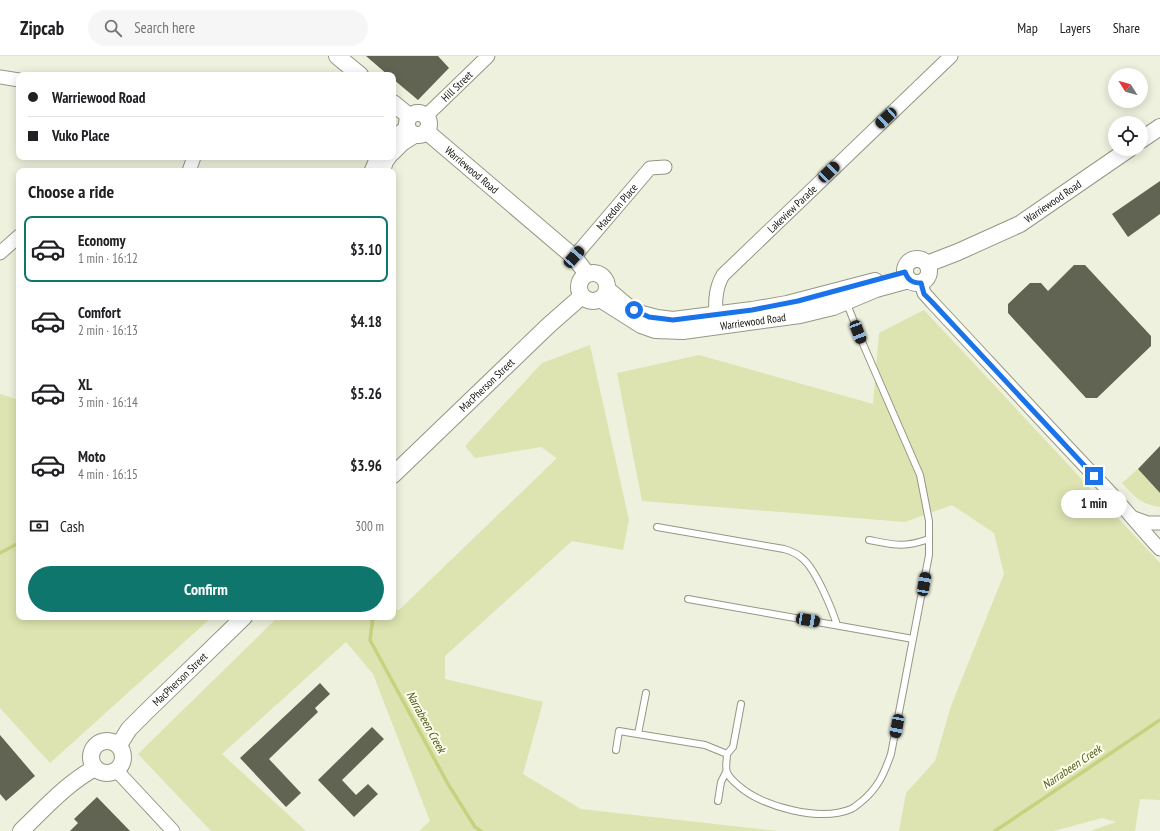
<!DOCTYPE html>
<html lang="en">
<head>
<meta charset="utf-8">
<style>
	:root { --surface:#fff; --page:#f6f6f6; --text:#202124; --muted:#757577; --line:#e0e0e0; --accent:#0f766e }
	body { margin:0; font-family:"PT Sans Narrow",sans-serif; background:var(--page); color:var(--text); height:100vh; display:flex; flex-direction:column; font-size:15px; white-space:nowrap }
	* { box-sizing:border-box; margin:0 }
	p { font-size:13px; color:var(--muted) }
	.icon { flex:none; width:22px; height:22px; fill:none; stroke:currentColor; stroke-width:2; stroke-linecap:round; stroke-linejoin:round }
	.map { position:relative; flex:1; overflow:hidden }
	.details { position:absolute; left:16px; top:112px; width:380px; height:452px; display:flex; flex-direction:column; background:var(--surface); border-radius:8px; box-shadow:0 2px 10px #0003 }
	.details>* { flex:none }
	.hud { position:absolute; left:16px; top:16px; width:380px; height:88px; border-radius:8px; box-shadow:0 2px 10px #0003; display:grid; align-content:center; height:88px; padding:0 12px; background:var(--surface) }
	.needle { width:26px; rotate:307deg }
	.fabs { position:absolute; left:1108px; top:12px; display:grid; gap:8px }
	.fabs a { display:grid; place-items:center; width:40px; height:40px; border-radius:50%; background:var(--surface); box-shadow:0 2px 10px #0003; font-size:20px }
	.end { position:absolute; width:18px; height:18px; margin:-9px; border:5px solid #1a73e8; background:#fff; box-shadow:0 0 0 2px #fff }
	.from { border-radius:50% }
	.bubble { position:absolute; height:28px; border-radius:14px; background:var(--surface); box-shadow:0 2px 10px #0003; font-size:13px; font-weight:600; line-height:28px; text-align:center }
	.car { position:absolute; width:12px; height:24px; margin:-12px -6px; border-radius:5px; box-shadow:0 0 3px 1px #0007; background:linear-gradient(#222 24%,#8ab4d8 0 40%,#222 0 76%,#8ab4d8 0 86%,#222 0) }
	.hud b { display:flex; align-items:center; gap:14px; height:38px; font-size:15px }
	.hud b+b { border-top:1px solid var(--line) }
	.hud i { width:10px; height:10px; background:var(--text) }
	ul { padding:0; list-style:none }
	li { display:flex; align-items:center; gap:12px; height:66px; margin:0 8px 6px; padding:0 4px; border:2px solid transparent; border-radius:8px }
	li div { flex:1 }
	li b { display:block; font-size:15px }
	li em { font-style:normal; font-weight:600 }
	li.selected { border-color:var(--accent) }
	li>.icon { width:36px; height:36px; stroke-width:1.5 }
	h2 { padding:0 12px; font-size:18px; line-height:48px }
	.pay { display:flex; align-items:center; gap:10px; height:44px; padding:0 12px; font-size:15px }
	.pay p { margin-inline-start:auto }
	.cta { display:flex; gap:8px; margin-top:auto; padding:8px 12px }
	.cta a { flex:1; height:46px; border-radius:24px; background:var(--accent); color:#fff; font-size:16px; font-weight:600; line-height:46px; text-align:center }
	header { display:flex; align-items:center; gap:24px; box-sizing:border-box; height:56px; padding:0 20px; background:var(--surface); border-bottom:1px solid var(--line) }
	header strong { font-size:19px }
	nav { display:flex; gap:22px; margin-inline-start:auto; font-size:14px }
	.search { width:280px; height:36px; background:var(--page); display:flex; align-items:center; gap:10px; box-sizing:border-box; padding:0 14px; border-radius:22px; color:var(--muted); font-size:15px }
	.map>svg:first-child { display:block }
	.green { fill:#dde4b1 }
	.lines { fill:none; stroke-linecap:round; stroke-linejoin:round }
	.stream { stroke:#c8d17f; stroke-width:3.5 }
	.building { fill:#616452 }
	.service-casing { stroke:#949784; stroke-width:8 }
	.minor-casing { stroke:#949784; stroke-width:15 }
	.tertiary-casing { stroke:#949784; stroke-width:18 }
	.service { stroke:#fff; stroke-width:6 }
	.minor { stroke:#fff; stroke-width:13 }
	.tertiary { stroke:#fff; stroke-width:16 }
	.route { stroke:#1a73e8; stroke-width:5 }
	.labels { text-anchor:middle; stroke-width:4; stroke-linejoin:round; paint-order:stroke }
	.street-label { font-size:11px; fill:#15160f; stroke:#fcffea }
	.water-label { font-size:12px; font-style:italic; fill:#565b20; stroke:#fcffea }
</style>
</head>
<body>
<header>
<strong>Zipcab</strong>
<div class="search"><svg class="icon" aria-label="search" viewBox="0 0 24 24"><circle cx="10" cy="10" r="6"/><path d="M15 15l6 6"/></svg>Search here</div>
<nav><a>Map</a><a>Layers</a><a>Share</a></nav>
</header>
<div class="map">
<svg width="1160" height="775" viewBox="0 0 1160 775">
	<rect width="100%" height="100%" fill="#eef1dd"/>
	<path class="green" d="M 924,254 L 1160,507 L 1160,744 L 1140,743 L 1135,775 L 1090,775 L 1116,766 L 1102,762 L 1054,775 L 899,775 L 906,737 L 935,705 L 951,650 L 1004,518 L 994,477 L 952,449 L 905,466 L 642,445 L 617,317 L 699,299 L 873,348 L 879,277 Z
		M 590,289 L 629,464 L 623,494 L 572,485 L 445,600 L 445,623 L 543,646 L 523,718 L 581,753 L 778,775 L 419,775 L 430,765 L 373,618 L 346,586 L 222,698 L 306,775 L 211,775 L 138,698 L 278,561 L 393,561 L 393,554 L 399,554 L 557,402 L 541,391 L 475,402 L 465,390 L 542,307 Z
		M 0,338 L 19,344 L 19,561 L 212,561 L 50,707 L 0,652 Z
		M 1138,413 L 1154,431 L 1160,429 L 1160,451 C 1140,448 1135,441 1122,427 Z"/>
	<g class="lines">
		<path class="stream" d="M 0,497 L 19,487
			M 373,561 L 370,584 L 448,728 L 475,771 L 481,775
			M 995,775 L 1160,664"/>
	</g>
	<path class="building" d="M 366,0 L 438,0 L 449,12 L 418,44 L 393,23 L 393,19 L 388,19 Z
		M 1160,125 L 1160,158 L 1128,181 L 1112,158 Z
		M 1074,209 L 1085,209 L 1151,280 L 1151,290 L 1097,342 L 1086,342 L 1008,257 L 1008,248 L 1030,227 L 1041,227 L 1048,235 Z
		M 1160,390 L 1160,437 L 1138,413 Z
		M 320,627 L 330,638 L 315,652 L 318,656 L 269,703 L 301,737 L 286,751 L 240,702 Z
		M 372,671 L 384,683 L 342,724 L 356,739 L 368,728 L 378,738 L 354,761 L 318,724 Z
		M 0,679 L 35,720 L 6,745 L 0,738 Z
		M 97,741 L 130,775 L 70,775 L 78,767 L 74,763 Z"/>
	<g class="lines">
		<g class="service-casing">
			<path id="service" d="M 657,471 L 784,493 C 791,495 798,498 803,503 C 816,514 832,553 837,569
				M 869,484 C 895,489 903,492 929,483
				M 688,543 L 913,583
				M 638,678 L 646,637
				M 616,694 L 619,675 L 705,689 L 727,698 C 727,704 725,712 727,716 C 729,722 734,726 739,730 C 762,751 821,766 851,753 C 854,752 858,748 861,746 C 878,732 884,718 891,698 L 929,499 L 929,465 L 920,419 L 863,288 L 849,253 L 845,246
				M 727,698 L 733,691 L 741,648
				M 718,745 L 721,726 L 726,716"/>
		</g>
		<g class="minor-casing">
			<g id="minor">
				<path d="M 0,21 L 19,24"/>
				<path id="s1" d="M 426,60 L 488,0"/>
				<path d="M 393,82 L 407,70"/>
				<path d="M 393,98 L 403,88 L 417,79"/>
				<path d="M 189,115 L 194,101"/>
				<path d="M 371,115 L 377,101"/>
				<path d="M 383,115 L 387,105 L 390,101"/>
				<path d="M 0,197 L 19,180"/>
				<path id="s2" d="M 574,201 L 650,112 L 665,111"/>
				<path d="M 921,227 L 924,237 L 932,246 C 990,308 1047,370 1105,431 C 1124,451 1141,473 1160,493"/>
				<path id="s3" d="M 717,268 C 715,251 714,234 723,219 L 951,0"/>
				<path d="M 1134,462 L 1148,467 L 1160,467"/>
				<path d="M 117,715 L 173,775"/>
			</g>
		</g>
		<g class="tertiary-casing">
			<g id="tertiary">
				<path d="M 337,0 L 360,19"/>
				<path d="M 393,47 L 409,60"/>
				<circle cx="418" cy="68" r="11"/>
				<path id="s4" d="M 426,75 L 574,201 L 587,218"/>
				<path d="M 1141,84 L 1160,71"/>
				<circle cx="917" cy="215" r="12"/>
				<path id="s5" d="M 927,208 L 958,196 L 1020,168 L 1129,93"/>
				<circle cx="593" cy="231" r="14"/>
				<path d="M 607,233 L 627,250 L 642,258 L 657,262 L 673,264 L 752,254 L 787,248 L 875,225"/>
				<path id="s6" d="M 600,243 L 641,269 L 655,274 L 683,275 L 800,259 L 833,251 L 876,233 L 909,224"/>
				<path id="s7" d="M 393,419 L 549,269 L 582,240"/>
				<circle cx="107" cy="701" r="16"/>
				<path id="s8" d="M 119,689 L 129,673 L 146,656 L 244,561"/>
				<path d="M 21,775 C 44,753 67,727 95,712"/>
			</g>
		</g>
		<use href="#service" class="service"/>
		<use href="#minor" class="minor"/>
		<use href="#tertiary" class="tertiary"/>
	</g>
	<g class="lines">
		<path class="route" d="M 634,254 L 649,261 L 673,264 L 752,254 L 798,245 L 905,216 C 908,224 912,227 921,227 L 924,238 L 932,246 L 1094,420"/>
	</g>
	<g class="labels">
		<g class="street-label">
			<text dy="4" stroke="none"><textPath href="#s1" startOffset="43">Hill Street</textPath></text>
			<text dy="4" stroke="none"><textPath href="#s4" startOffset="60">Warriewood Road</textPath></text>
			<text dy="4" stroke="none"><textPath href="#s5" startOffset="141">Warriewood Road</textPath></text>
			<text dy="4" stroke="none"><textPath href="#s2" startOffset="66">Macedon Place</textPath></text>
			<text dy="4" stroke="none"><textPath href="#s3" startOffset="146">Lakeview Parade</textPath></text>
			<text dy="4" stroke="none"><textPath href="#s6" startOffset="162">Warriewood Road</textPath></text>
			<text dy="4" stroke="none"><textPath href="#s7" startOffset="130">MacPherson Street</textPath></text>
			<text dy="4" stroke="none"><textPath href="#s8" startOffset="90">MacPherson Street</textPath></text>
		</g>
		<g class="water-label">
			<text transform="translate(426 666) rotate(61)" y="4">Narrabeen Creek</text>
			<text transform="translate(1072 711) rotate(-34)" y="4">Narrabeen Creek</text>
		</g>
	</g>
</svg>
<div class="fabs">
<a><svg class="needle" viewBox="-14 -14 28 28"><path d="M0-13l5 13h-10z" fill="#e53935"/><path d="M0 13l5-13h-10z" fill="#757577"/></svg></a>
<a><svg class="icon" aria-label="locate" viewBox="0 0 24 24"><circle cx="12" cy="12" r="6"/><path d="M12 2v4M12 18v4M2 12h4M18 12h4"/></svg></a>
</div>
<i class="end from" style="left:634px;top:254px"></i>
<i class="end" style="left:1094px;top:420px"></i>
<div class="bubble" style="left:1061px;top:434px;width:66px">1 min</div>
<i class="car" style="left:886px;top:62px;rotate:227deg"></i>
<i class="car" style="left:829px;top:116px;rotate:46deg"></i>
<i class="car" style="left:574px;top:201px;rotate:41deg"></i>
<i class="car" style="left:858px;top:276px;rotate:159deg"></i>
<i class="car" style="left:924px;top:528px;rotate:10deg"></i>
<i class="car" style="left:808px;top:564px;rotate:100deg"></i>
<i class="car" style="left:897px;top:670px;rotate:191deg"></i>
<div class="hud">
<b><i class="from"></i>Warriewood Road</b>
<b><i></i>Vuko Place</b>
</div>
<section class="details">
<h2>Choose a ride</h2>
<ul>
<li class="selected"><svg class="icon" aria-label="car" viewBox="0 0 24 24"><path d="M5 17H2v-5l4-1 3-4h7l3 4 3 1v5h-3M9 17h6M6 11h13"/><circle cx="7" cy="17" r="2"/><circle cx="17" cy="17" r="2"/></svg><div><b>Economy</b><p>1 min · 16:12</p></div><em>$3.10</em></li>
<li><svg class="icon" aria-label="car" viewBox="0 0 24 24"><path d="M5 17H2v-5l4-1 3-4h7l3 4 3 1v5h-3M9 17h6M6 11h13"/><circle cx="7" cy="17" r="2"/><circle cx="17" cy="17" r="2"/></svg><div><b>Comfort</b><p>2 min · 16:13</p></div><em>$4.18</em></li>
<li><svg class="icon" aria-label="car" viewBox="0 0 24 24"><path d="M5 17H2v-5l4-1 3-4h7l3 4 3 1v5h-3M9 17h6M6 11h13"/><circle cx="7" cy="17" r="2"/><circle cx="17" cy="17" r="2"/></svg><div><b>XL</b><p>3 min · 16:14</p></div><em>$5.26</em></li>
<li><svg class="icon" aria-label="car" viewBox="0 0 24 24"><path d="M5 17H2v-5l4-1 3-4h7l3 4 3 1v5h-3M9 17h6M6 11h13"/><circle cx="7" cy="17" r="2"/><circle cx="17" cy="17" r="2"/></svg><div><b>Moto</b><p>4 min · 16:15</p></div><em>$3.96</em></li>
</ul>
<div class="pay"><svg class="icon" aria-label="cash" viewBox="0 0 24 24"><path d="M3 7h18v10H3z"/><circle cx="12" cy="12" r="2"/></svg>Cash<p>300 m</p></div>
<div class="cta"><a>Confirm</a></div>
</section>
</div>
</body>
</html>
